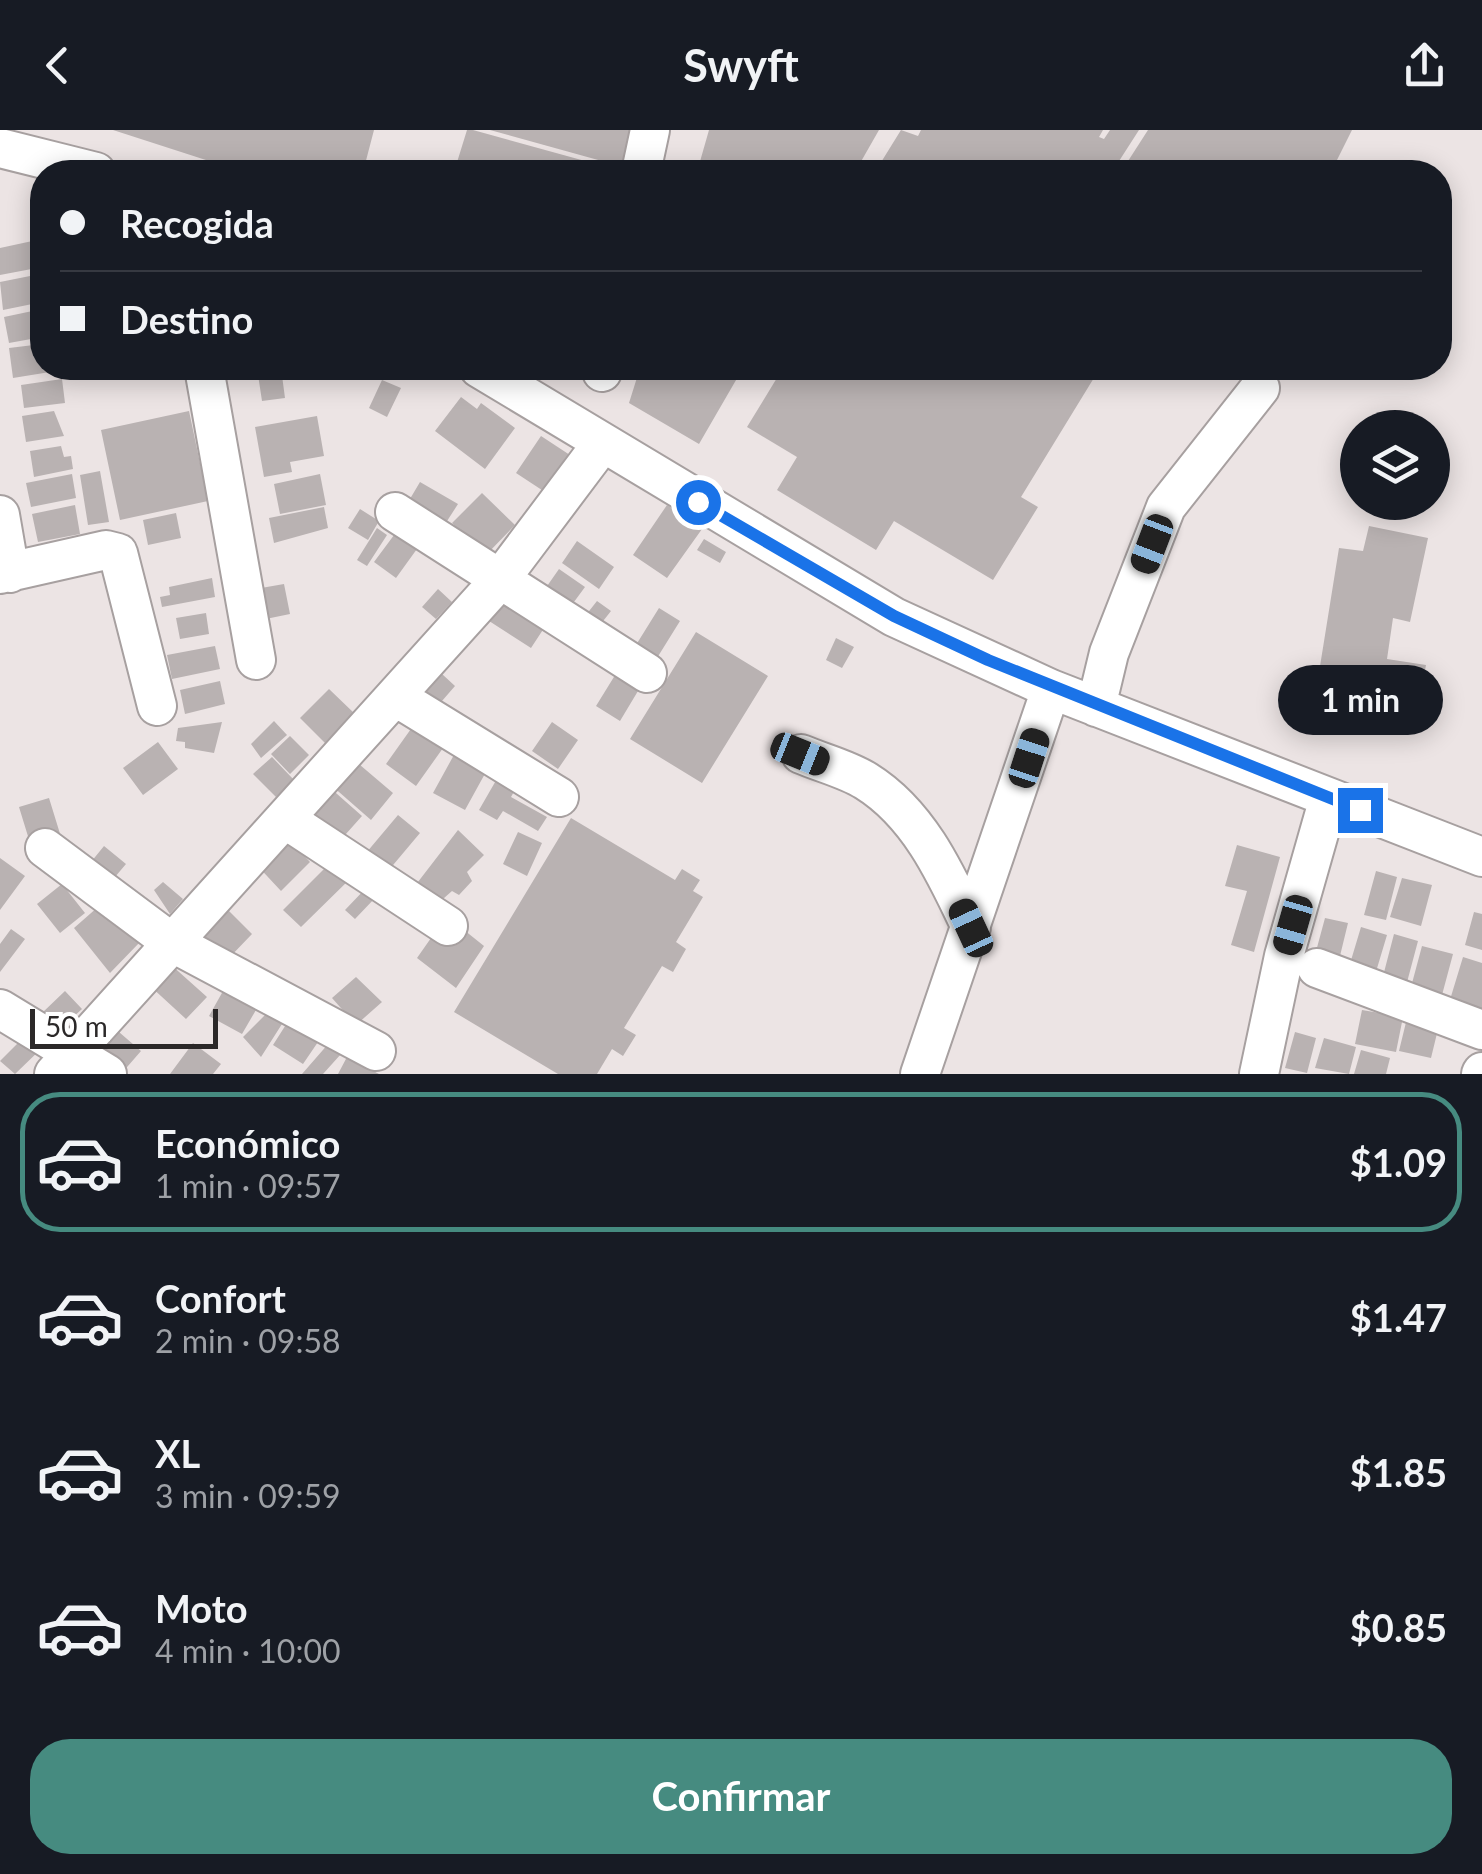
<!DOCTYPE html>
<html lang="es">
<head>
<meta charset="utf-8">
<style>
	:root { --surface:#171b24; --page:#20242c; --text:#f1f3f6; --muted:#9ea1a6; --line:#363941; --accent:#468b80 }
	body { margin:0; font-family:Lato,sans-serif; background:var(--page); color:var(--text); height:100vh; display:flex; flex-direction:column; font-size:38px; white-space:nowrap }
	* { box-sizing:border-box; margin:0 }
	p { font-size:32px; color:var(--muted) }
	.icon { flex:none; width:55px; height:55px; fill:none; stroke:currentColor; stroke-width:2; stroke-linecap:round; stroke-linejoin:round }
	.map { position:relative; height:944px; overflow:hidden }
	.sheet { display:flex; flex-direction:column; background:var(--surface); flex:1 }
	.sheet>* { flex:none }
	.hud { position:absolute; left:30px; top:30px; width:1422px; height:220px; border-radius:40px; box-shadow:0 5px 25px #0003; display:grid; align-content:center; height:220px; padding:0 30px; background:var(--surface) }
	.buttons { position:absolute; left:1340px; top:280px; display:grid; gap:20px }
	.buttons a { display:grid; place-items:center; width:110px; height:110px; border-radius:50%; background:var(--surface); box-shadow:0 5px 25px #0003; font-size:50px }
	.scale { position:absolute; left:30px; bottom:25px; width:188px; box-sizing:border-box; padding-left:10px; border:5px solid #2b2828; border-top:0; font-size:28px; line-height:35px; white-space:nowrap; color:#2b2828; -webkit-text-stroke:8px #fff; paint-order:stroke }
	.end { position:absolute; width:45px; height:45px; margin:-22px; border:12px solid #1a73e8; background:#fff; box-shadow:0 0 0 5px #fff }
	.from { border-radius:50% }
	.bubble { position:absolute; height:70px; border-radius:35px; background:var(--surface); box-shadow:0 5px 25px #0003; font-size:32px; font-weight:700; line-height:70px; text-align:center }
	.car { position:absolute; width:30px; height:60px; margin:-30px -15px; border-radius:12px; box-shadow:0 0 8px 2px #0007; background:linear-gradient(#222 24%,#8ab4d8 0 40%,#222 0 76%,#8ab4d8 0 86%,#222 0) }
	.hud b { display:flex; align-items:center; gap:35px; height:95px; font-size:38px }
	.hud b+b { border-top:2px solid var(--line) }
	.hud i { width:25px; height:25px; background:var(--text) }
	ul { padding:18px 0 0; list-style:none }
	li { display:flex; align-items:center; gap:30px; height:140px; margin:0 20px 15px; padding:0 10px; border:5px solid transparent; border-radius:40px }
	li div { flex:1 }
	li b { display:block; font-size:38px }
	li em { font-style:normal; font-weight:700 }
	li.active { border-color:var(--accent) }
	li>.icon { width:90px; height:90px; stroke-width:1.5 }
	.primary-button { display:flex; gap:20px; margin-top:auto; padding:20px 30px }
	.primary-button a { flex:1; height:115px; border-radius:40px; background:var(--accent); color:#fff; font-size:40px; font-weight:700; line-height:115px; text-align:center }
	header { display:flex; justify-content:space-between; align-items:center; height:130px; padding:0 30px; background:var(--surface); font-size:45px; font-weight:700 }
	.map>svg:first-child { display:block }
	.building { fill:#b9b2b2 }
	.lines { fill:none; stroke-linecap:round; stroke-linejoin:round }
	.minor-casing { stroke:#a7a0a0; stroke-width:42 }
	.minor { stroke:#fff; stroke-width:38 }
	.route { stroke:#1a73e8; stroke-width:12 }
</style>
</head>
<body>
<header><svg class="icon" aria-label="back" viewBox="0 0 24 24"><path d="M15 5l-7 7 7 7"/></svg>Swyft<svg class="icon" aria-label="share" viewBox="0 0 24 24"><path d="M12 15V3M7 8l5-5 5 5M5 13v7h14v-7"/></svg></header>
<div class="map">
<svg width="1482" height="944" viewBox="0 0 1482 944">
	<rect width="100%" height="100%" fill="#ece4e4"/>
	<path class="building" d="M 113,0 L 374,0 L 363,42 L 243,42 Z
		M 467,0 L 473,0 L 625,42 L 454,42 Z
		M 490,0 L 637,0 L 627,38 Z
		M 709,0 L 879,0 L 855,42 L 697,42 Z
		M 901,0 L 918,6 L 921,0 L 1103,0 L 1099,7 L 1104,9 L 1110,0 L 1139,0 L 1112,42 L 875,42 Z
		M 1148,0 L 1352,0 L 1331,42 L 1121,42 Z
		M 37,110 L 42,137 L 0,145 L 0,118 Z
		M 40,144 L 42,172 L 3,180 L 0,152 Z
		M 42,179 L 42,207 L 9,213 L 4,187 Z
		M 42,214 L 42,238 L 50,238 L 50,242 L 13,248 L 9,218 Z
		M 257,238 L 281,238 L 285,268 L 262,271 Z
		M 640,238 L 743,238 L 699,314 L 629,273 Z
		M 783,238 L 1100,238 L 1021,367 L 1038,377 L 993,450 L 894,391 L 876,420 L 777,360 L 797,327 L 747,297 Z
		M 62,249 L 65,273 L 24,278 L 21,255 Z
		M 382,250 L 401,258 L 387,287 L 369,278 Z
		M 461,267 L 477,279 L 481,273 L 515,298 L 485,339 L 435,301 Z
		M 54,281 L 64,306 L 26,312 L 22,286 Z
		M 189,281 L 208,371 L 120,390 L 101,300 Z
		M 317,286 L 324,326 L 290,332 L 292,342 L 264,347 L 255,297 Z
		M 541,306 L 576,329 L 551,366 L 516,343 Z
		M 61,316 L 64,327 L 71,326 L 73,339 L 34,347 L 30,321 Z
		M 100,341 L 109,392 L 88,395 L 80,345 Z
		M 72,344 L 76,368 L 31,377 L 26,353 Z
		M 320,344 L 326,375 L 280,384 L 274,354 Z
		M 420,352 L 458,374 L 440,402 L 404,379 Z
		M 482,363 L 515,395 L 486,425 L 452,393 Z
		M 75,375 L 80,404 L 38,412 L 32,384 Z
		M 667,375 L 702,399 L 667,448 L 633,425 Z
		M 324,377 L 328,398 L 274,413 L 269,388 Z
		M 360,379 L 379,391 L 368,410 L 348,398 Z
		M 176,383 L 181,408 L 148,415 L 143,390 Z
		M 1369,396 L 1428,408 L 1410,492 L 1393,488 L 1387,529 L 1426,535 L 1423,551 L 1385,545 L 1377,596 L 1312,586 L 1339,418 L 1363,421 Z
		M 400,397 L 422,412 L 396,448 L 374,432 Z
		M 377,398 L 387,405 L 367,436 L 357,430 Z
		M 704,409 L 726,422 L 720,433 L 697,420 Z
		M 577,411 L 614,437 L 599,459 L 562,433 Z
		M 559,439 L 585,457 L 571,476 L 545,459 Z
		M 212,448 L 215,467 L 162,477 L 160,467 L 170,465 L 169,457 Z
		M 284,454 L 290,484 L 256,491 L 249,460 Z
		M 438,459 L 452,472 L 436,489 L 422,477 Z
		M 503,463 L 548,492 L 531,518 L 486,489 Z
		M 597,471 L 611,481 L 596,500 L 582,490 Z
		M 659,478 L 680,491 L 657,528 L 631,523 Z
		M 206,483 L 209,504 L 180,509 L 176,488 Z
		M 696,502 L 768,546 L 702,653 L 630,609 Z
		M 836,508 L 854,517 L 842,538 L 826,530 Z
		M 215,516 L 220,539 L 172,549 L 167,525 Z
		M 617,542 L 641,556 L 620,591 L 596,576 Z
		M 442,544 L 455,556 L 435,579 L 421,568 Z
		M 220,551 L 225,574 L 185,584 L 180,560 Z
		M 329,559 L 355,584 L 326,614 L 300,588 Z
		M 418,589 L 448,611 L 416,656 L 386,634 Z
		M 274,591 L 287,605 L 261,628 L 251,614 Z
		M 222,592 L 214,623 L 185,618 L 185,612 L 176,611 L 178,598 Z
		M 552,592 L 578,610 L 558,639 L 532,621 Z
		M 290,606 L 309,625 L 290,644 L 271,624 Z
		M 158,612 L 178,639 L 143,665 L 123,638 Z
		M 455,623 L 487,640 L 465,680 L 433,663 Z
		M 272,627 L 294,650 L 276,667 L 253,644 Z
		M 353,629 L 393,663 L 371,690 L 331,655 Z
		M 498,647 L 516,658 L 511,667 L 547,687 L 538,701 L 503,681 L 497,690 L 479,680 Z
		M 328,656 L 362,686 L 337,714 L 304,684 Z
		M 49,668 L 61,707 L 31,716 L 19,677 Z
		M 398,685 L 420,703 L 383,747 L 361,729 Z
		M 571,688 L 675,750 L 682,739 L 700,750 L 693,761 L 703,767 L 676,812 L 686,819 L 673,842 L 662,836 L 624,898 L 636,905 L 623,926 L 612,919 L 597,944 L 558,944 L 454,882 Z
		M 458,700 L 484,725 L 467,742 L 472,751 L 459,765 L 452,761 L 435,776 L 411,761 Z
		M 518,702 L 542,713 L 527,746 L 503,734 Z
		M 283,703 L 310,732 L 281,761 L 253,731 Z
		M 1237,715 L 1280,727 L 1254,822 L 1231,815 L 1247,761 L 1225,756 Z
		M 104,716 L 126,734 L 109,754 L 87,737 Z
		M 0,728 L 25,746 L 0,780 Z
		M 335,728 L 353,746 L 301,797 L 283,780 Z
		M 1376,741 L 1397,747 L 1386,790 L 1364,785 Z
		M 1402,748 L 1432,755 L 1421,796 L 1390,787 Z
		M 163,752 L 183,769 L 170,784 L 154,760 Z
		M 62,754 L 85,783 L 60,803 L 37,774 Z
		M 366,758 L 375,768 L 355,789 L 345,780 Z
		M 107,769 L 140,812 L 110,843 L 74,798 Z
		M 223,775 L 252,804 L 228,829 L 198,802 Z
		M 1474,782 L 1482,784 L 1482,820 L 1465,815 Z
		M 1325,788 L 1348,793 L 1339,830 L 1315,825 Z
		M 1361,797 L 1387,805 L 1375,845 L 1349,837 Z
		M 438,798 L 464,800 L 484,816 L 456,858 L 417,828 Z
		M 11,799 L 25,809 L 0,842 L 0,814 Z
		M 1394,804 L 1418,811 L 1406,856 L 1382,850 Z
		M 1422,816 L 1453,824 L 1442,865 L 1411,857 Z
		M 1463,827 L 1482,833 L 1482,883 L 1449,873 Z
		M 169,833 L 207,867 L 186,889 L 149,855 Z
		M 356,847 L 382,872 L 356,895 L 332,868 Z
		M 227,854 L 260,873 L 242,904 L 209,886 Z
		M 65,861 L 82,879 L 59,900 L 42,883 Z
		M 1362,880 L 1403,887 L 1396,922 L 1355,914 Z
		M 266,884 L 282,894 L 261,927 L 243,907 Z
		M 1408,884 L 1440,891 L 1431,928 L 1399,921 Z
		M 287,893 L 318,912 L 303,934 L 273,915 Z
		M 112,896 L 141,921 L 121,944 L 89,922 Z
		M 1295,902 L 1316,908 L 1307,943 L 1285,938 Z
		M 27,904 L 43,917 L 15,944 L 0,931 Z
		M 1324,908 L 1356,917 L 1349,944 L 1315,938 Z
		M 193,913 L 221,934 L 213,944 L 170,944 Z
		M 329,913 L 341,924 L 323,944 L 302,944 Z
		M 1361,920 L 1390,928 L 1386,944 L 1354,944 Z
		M 347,927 L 379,944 L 338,944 Z"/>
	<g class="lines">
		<g class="minor-casing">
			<path id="minor" d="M 0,18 L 96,42
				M 641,42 L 650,0
				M 204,238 L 256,530
				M 479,238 L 894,487 L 1051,559 L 1482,727
				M 602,242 L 603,238
				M 395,382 L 647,543
				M 0,385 L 10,443
				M 0,444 L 106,420 L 118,423 L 157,576
				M 396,567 L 559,667
				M 1096,577 L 1109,523 L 1166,377 L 1260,258
				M 801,624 C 822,633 847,639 866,651 C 919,684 946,744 971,797
				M 285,689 L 448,796
				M 45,718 L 171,812 L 376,921
				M 1317,838 L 1482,900
				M 0,879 L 107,944
				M 54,944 L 498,452 L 601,315
				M 920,944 L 1051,559
				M 1259,944 L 1284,826 L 1329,668
				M 1481,944 L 1482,942"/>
		</g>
		<use href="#minor" class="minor"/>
	</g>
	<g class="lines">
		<path class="route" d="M 698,372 L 894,486 L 988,530 L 1360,680"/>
	</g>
</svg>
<div class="buttons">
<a><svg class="icon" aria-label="layers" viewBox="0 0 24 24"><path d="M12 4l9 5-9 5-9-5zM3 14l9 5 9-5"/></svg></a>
</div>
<div class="scale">50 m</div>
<i class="end from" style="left:698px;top:372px"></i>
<i class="end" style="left:1360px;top:680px"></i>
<div class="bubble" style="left:1278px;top:535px;width:165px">1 min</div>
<i class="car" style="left:1152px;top:414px;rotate:201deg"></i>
<i class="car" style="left:800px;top:624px;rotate:112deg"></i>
<i class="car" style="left:1029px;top:628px;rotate:18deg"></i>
<i class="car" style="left:1293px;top:795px;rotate:196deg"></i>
<i class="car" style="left:971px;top:798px;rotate:335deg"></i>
<div class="hud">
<b><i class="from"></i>Recogida</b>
<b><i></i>Destino</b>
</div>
</div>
<section class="sheet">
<ul>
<li class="active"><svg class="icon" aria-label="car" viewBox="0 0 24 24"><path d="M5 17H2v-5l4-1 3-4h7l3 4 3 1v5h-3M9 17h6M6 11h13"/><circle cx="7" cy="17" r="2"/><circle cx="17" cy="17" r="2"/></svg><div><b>Económico</b><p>1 min · 09:57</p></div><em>$1.09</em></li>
<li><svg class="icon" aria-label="car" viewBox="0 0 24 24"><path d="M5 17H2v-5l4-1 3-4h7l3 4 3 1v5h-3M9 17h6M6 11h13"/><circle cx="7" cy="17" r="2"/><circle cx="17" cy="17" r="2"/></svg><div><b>Confort</b><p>2 min · 09:58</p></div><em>$1.47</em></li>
<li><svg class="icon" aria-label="car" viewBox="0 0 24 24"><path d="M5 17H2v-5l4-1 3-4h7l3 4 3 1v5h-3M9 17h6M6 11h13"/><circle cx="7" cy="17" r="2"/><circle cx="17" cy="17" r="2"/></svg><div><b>XL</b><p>3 min · 09:59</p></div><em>$1.85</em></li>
<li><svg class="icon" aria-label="car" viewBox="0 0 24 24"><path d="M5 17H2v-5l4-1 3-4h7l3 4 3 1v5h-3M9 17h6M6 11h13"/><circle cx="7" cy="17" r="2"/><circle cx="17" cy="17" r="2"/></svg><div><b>Moto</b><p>4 min · 10:00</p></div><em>$0.85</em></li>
</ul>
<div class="primary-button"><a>Confirmar</a></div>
</section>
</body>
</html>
